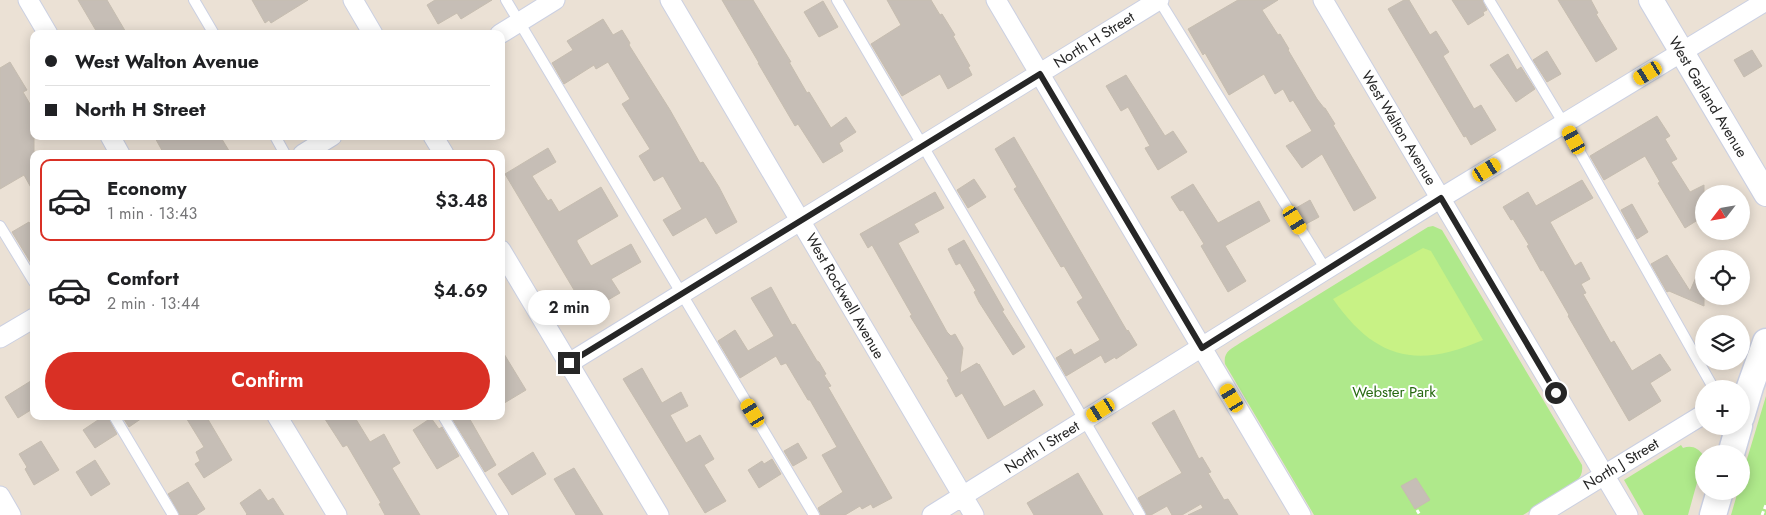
<!DOCTYPE html>
<html lang="en">
<head>
<meta charset="utf-8">
<style>
	:root { --surface:#fff; --page:#f2f2f2; --text:#202124; --muted:#757577; --line:#e0e0e0; --accent:#d93025 }
	body { margin:0; font-family:Jost,sans-serif; background:var(--page); color:var(--text); height:100vh; display:flex; flex-direction:column; font-size:19px; white-space:nowrap }
	* { box-sizing:border-box; margin:0 }
	p { font-size:16px; color:var(--muted) }
	.icon { flex:none; width:28px; height:28px; fill:none; stroke:currentColor; stroke-width:2; stroke-linecap:round; stroke-linejoin:round }
	.map { position:relative; flex:1; overflow:hidden }
	.panel { position:absolute; left:30px; top:150px; width:475px; height:270px; display:flex; flex-direction:column; background:var(--surface); border-radius:10px; box-shadow:0 2px 12px #0003 }
	.panel>* { flex:none }
	.banner { position:absolute; left:30px; top:30px; width:475px; height:110px; border-radius:10px; box-shadow:0 2px 12px #0003; display:grid; align-content:center; height:110px; padding:0 15px; background:var(--surface) }
	.needle { width:32px; rotate:239deg }
	.tools { position:absolute; left:1695px; top:185px; display:grid; gap:10px }
	.tools a { display:grid; place-items:center; width:55px; height:55px; border-radius:50%; background:var(--surface); box-shadow:0 2px 12px #0003; font-size:25px }
	.end { position:absolute; width:22px; height:22px; margin:-11px; border:6px solid #262626; background:#fff; box-shadow:0 0 0 2px #fff }
	.from { border-radius:50% }
	.bubble { position:absolute; height:35px; border-radius:18px; background:var(--surface); box-shadow:0 2px 12px #0003; font-size:16px; font-weight:600; line-height:35px; text-align:center }
	.car { position:absolute; width:15px; height:30px; margin:-15px -8px; border-radius:6px; box-shadow:0 0 4px 1px #0007; background:linear-gradient(#f5c518 24%,#345 0 40%,#f5c518 0 76%,#345 0 86%,#f5c518 0) }
	.banner b { display:flex; align-items:center; gap:18px; height:48px; font-size:19px }
	.banner b+b { border-top:1px solid var(--line) }
	.banner i { width:12px; height:12px; background:var(--text) }
	ul { padding:9px 0 0; list-style:none }
	li { display:flex; align-items:center; gap:15px; height:82px; margin:0 10px 8px; padding:0 5px; border:2px solid transparent; border-radius:10px }
	li div { flex:1 }
	li b { display:block; font-size:19px }
	li em { font-style:normal; font-weight:600 }
	li.active { border-color:var(--accent) }
	li>.icon { width:45px; height:45px; stroke-width:1.5 }
	.button { display:flex; gap:10px; margin-top:auto; padding:10px 15px }
	.button a { flex:1; height:58px; border-radius:30px; background:var(--accent); color:#fff; font-size:20px; font-weight:600; line-height:58px; text-align:center }
	.map>svg:first-child { display:block }
	.green { fill:#afe98b }
	.pitch { fill:#c8f285 }
	.building { fill:#c6beb6; stroke:#c6bdb0 }
	.lines { fill:none; stroke-linecap:round; stroke-linejoin:round }
	.service-casing { stroke:#cbd0e2; stroke-width:12 }
	.minor-casing { stroke:#cbd0e2; stroke-width:21 }
	.tertiary-casing { stroke:#cbd0e2; stroke-width:26 }
	.secondary-casing { stroke:#cbd0e2; stroke-width:29 }
	.path { stroke:#fff; stroke-width:3; stroke-dasharray:4 2.5; stroke-linecap:butt }
	.service { stroke:#fff; stroke-width:10 }
	.minor { stroke:#fff; stroke-width:19 }
	.tertiary { stroke:#fff; stroke-width:24 }
	.secondary { stroke:#fff; stroke-width:26 }
	.route { stroke:#262626; stroke-width:6 }
	.labels { text-anchor:middle; stroke-width:4; stroke-linejoin:round; paint-order:stroke }
	.street-label { font-size:15px; fill:#262626; stroke:#fff }
	.park-label { font-size:15px; fill:#276911; stroke:#fff }
</style>
</head>
<body>
<div class="map">
<svg width="1766" height="515" viewBox="0 0 1766 515">
	<rect width="100%" height="100%" fill="#ebe1d5"/>
	<path class="green" d="M 1433,226 L 1442,230 L 1582,465 C 1583,472 1581,477 1576,482 L 1523,515 L 1314,515 L 1225,364 C 1223,352 1231,349 1240,343 L 1428,227 Z
		M 1766,396 L 1766,515 L 1731,515 L 1738,491 L 1741,491 L 1741,479 Z
		M 1681,445 L 1683,448 C 1692,445 1698,448 1703,455 L 1703,461 L 1688,515 L 1644,515 L 1624,480 Z"/>
	<path class="pitch" d="M 1423,248 L 1431,251 L 1483,340 C 1416,369 1375,359 1333,299 Z"/>
	<path class="building" d="M 78,0 L 107,0 L 127,34 L 98,34 Z
		M 252,0 L 308,0 L 271,23 L 269,20 L 265,23 Z
		M 435,0 L 492,0 L 461,19 L 457,13 L 438,24 L 427,5 Z
		M 722,0 L 753,0 L 791,62 L 789,62 L 807,93 L 809,92 L 831,128 L 846,117 L 856,132 L 839,143 L 843,151 L 823,163 L 798,124 L 795,126 L 758,63 L 759,63 Z
		M 887,0 L 931,0 L 940,15 L 942,14 L 955,35 L 953,36 L 970,66 L 968,67 L 972,75 L 948,89 L 940,74 L 902,96 L 871,44 L 901,25 Z
		M 1238,0 L 1278,0 L 1262,10 L 1278,35 L 1280,34 L 1289,49 L 1288,50 L 1317,99 L 1324,108 L 1325,108 L 1335,124 L 1333,125 L 1376,198 L 1354,211 L 1322,154 L 1302,168 L 1286,146 L 1312,131 L 1293,100 L 1290,102 L 1283,89 L 1275,94 L 1264,74 L 1229,95 L 1205,53 L 1203,55 L 1188,29 Z
		M 1404,0 L 1409,0 L 1430,35 L 1436,31 L 1449,52 L 1443,56 L 1474,109 L 1481,105 L 1496,130 L 1471,145 L 1466,136 L 1464,137 L 1388,9 Z
		M 1452,0 L 1482,0 L 1487,10 L 1483,12 L 1484,15 L 1468,25 Z
		M 1558,0 L 1591,0 L 1598,13 L 1596,14 L 1617,49 L 1596,62 Z
		M 823,1 L 838,27 L 819,37 L 804,12 Z
		M 603,19 L 613,35 L 622,30 L 630,43 L 629,45 L 670,110 L 700,163 L 703,162 L 719,187 L 737,222 L 716,234 L 706,217 L 673,236 L 663,220 L 682,209 L 663,176 L 654,181 L 639,156 L 650,149 L 622,104 L 630,99 L 608,62 L 596,69 L 594,65 L 564,84 L 552,63 L 573,50 L 567,41 Z
		M 1752,50 L 1762,66 L 1744,77 L 1734,60 Z
		M 1547,51 L 1561,74 L 1547,82 L 1533,60 Z
		M 1508,54 L 1517,70 L 1521,67 L 1535,89 L 1516,102 L 1490,65 Z
		M 10,62 L 27,90 L 23,92 L 34,111 L 34,193 L 24,175 L 0,189 L 0,68 Z
		M 1126,75 L 1165,136 L 1173,131 L 1187,152 L 1158,170 L 1146,150 L 1145,148 L 1150,146 L 1128,107 L 1121,111 L 1106,86 Z
		M 1657,116 L 1670,136 L 1665,139 L 1677,159 L 1671,162 L 1690,192 L 1704,185 L 1704,216 L 1685,228 L 1658,183 L 1660,182 L 1645,156 L 1604,180 L 1590,156 Z
		M 154,136 L 220,136 L 231,154 L 164,154 Z
		M 1014,137 L 1127,331 L 1128,330 L 1137,345 L 1116,359 L 1115,357 L 1105,363 L 1101,355 L 1066,376 L 1056,358 L 1071,349 L 1074,355 L 1100,340 L 1077,302 L 1083,298 L 1064,266 L 1061,267 L 1014,189 L 1017,187 L 995,149 Z
		M 548,148 L 556,162 L 532,176 L 548,201 L 551,199 L 559,212 L 601,187 L 618,216 L 577,240 L 577,242 L 591,266 L 631,244 L 641,262 L 611,279 L 620,293 L 582,315 L 575,303 L 580,300 L 505,174 Z
		M 974,179 L 986,197 L 968,208 L 957,190 Z
		M 1582,180 L 1593,198 L 1550,222 L 1575,266 L 1581,262 L 1590,279 L 1581,284 L 1586,293 L 1583,294 L 1611,343 L 1614,341 L 1632,371 L 1660,354 L 1671,370 L 1650,383 L 1661,401 L 1629,421 L 1568,316 L 1569,315 L 1543,270 L 1541,271 L 1527,246 L 1529,245 L 1513,219 L 1511,220 L 1503,207 L 1528,192 L 1536,206 Z
		M 1193,184 L 1218,223 L 1259,201 L 1270,221 L 1225,246 L 1246,281 L 1228,292 L 1201,246 L 1204,244 L 1188,218 L 1183,210 L 1180,211 L 1171,197 Z
		M 935,192 L 944,208 L 914,224 L 919,232 L 898,243 L 947,332 L 951,336 L 955,334 L 963,348 L 960,373 L 977,363 L 978,365 L 979,364 L 1004,407 L 1034,390 L 1043,405 L 988,439 L 962,393 L 956,397 L 947,380 L 949,379 L 910,316 L 912,315 L 872,245 L 868,248 L 860,234 Z
		M 1310,200 L 1319,217 L 1306,224 L 1296,208 Z
		M 1632,204 L 1648,232 L 1637,239 L 1621,210 Z
		M 29,222 L 34,230 L 34,268 L 12,232 Z
		M 964,240 L 1004,310 L 1002,311 L 1025,347 L 1013,355 L 979,302 L 974,292 L 976,291 L 960,263 L 956,265 L 948,249 Z
		M 1667,255 L 1690,291 L 1704,259 L 1704,306 L 1669,291 L 1667,292 L 1651,264 Z
		M 771,287 L 792,325 L 795,324 L 817,361 L 819,362 L 826,374 L 824,375 L 831,386 L 828,387 L 892,498 L 873,508 L 871,504 L 862,509 L 860,506 L 845,515 L 821,515 L 818,508 L 843,492 L 822,455 L 837,447 L 810,400 L 808,400 L 786,363 L 781,365 L 776,356 L 740,378 L 718,341 L 735,330 L 748,351 L 774,336 L 751,298 Z
		M 501,349 L 526,390 L 501,405 Z
		M 642,368 L 662,403 L 681,392 L 688,406 L 670,415 L 686,443 L 700,435 L 714,459 L 704,465 L 726,501 L 705,513 L 623,379 Z
		M 34,379 L 34,408 L 18,418 L 5,397 Z
		M 1174,410 L 1199,459 L 1202,457 L 1211,472 L 1208,473 L 1224,500 L 1228,499 L 1238,515 L 1188,515 L 1203,508 L 1201,504 L 1182,515 L 1172,515 L 1167,506 L 1151,515 L 1147,515 L 1138,498 L 1182,473 L 1152,423 Z
		M 104,416 L 107,416 L 117,434 L 95,448 L 83,430 Z
		M 122,416 L 145,416 L 129,427 Z
		M 185,416 L 206,416 L 232,460 L 204,478 L 195,464 L 200,461 L 196,452 L 204,447 Z
		M 323,416 L 354,416 L 370,442 L 384,434 L 400,463 L 392,468 L 420,515 L 385,515 L 379,504 L 381,503 L 347,445 L 343,447 Z
		M 459,416 L 468,416 L 496,465 L 485,472 L 453,420 Z
		M 431,418 L 439,429 L 442,427 L 459,456 L 437,469 L 413,430 Z
		M 41,441 L 59,470 L 34,485 L 25,469 L 27,467 L 19,454 Z
		M 798,443 L 807,458 L 793,466 L 784,451 Z
		M 533,452 L 546,474 L 512,495 L 498,474 Z
		M 772,459 L 781,474 L 759,488 L 748,470 L 762,461 L 764,464 Z
		M 95,460 L 110,484 L 91,496 L 76,472 Z
		M 574,468 L 603,515 L 576,515 L 554,479 Z
		M 1078,473 L 1103,515 L 1034,515 L 1027,503 Z
		M 1416,478 L 1430,500 L 1415,509 L 1401,486 Z
		M 188,482 L 205,509 L 196,515 L 180,515 L 168,494 Z
		M 260,489 L 268,501 L 273,498 L 284,515 L 246,515 L 247,514 L 240,503 Z"/>
	<g class="lines">
		<g class="service-casing">
			<path id="service" d="M 194,0 L 214,34
				M 506,0 L 814,515
				M 837,0 L 1140,515
				M 1159,0 L 1326,270
				M 1489,0 L 1564,124 L 1714,389
				M 275,136 L 285,154
				M 0,226 L 34,282
				M 114,416 L 173,515
				M 443,416 L 503,515"/>
		</g>
		<g class="minor-casing">
			<path id="minor" d="M 28,0 L 48,34
				M 353,0 L 373,34
				M 670,0 L 974,515
				M 996,0 L 1301,515
				M 1323,0 L 1628,515
				M 500,34 L 555,0
				M 110,136 L 120,154
				M 433,136 L 444,154
				M 303,154 L 332,136
				M 501,250 L 659,515
				M 0,338 L 34,318
				M 569,363 L 1159,0
				M 277,416 L 337,515
				M 0,496 L 11,515
				M 932,515 L 1441,198 L 1766,1
				M 1539,515 L 1704,414"/>
		</g>
		<g class="tertiary-casing">
			<path id="tertiary" d="M 1651,0 L 1766,194"/>
		</g>
		<g class="secondary-casing">
			<path id="secondary" d="M 1741,417 L 1750,387 L 1766,342
				M 1731,454 L 1739,426
				M 1713,515 L 1720,491"/>
		</g>
		<path class="path" d="M 1417,510 L 1420,515
			M 1762,515 L 1766,505"/>
		<use href="#service" class="service"/>
		<use href="#minor" class="minor"/>
		<use href="#tertiary" class="tertiary"/>
		<use href="#secondary" class="secondary"/>
	</g>
	<g class="lines">
		<path class="route" d="M 569,363 L 1040,74 L 1202,348 L 1441,198 L 1556,393"/>
	</g>
	<g class="labels">
		<g class="street-label">
			<text transform="translate(1094 40) rotate(-32)" y="5">North H Street</text>
			<text transform="translate(1708 97) rotate(59)" y="5">West Garland Avenue</text>
			<text transform="translate(1399 128) rotate(59)" y="5">West Walton Avenue</text>
			<text transform="translate(845 296) rotate(60)" y="5">West Rockwell Avenue</text>
			<text transform="translate(1042 447) rotate(-32)" y="5">North I Street</text>
			<text transform="translate(1621 464) rotate(-31)" y="5">North J Street</text>
		</g>
		<g class="park-label">
			<text x="1394" y="397">Webster Park</text>
		</g>
	</g>
</svg>
<div class="tools">
<a><svg class="needle" viewBox="-14 -14 28 28"><path d="M0-13l5 13h-10z" fill="#e53935"/><path d="M0 13l5-13h-10z" fill="#757577"/></svg></a>
<a><svg class="icon" aria-label="locate" viewBox="0 0 24 24"><circle cx="12" cy="12" r="6"/><path d="M12 2v4M12 18v4M2 12h4M18 12h4"/></svg></a>
<a><svg class="icon" aria-label="layers" viewBox="0 0 24 24"><path d="M12 4l9 5-9 5-9-5zM3 14l9 5 9-5"/></svg></a>
<a>+</a>
<a>−</a>
</div>
<i class="end from" style="left:1556px;top:393px"></i>
<i class="end" style="left:569px;top:363px"></i>
<div class="bubble" style="left:528px;top:290px;width:82px">2 min</div>
<i class="car" style="left:1648px;top:73px;rotate:239deg"></i>
<i class="car" style="left:1574px;top:140px;rotate:331deg"></i>
<i class="car" style="left:1487px;top:170px;rotate:59deg"></i>
<i class="car" style="left:1295px;top:220px;rotate:148deg"></i>
<i class="car" style="left:1232px;top:398px;rotate:329deg"></i>
<i class="car" style="left:1101px;top:410px;rotate:238deg"></i>
<i class="car" style="left:753px;top:413px;rotate:329deg"></i>
<div class="banner">
<b><i class="from"></i>West Walton Avenue</b>
<b><i></i>North H Street</b>
</div>
<section class="panel">
<ul>
<li class="active"><svg class="icon" aria-label="car" viewBox="0 0 24 24"><path d="M5 17H2v-5l4-1 3-4h7l3 4 3 1v5h-3M9 17h6M6 11h13"/><circle cx="7" cy="17" r="2"/><circle cx="17" cy="17" r="2"/></svg><div><b>Economy</b><p>1 min · 13:43</p></div><em>$3.48</em></li>
<li><svg class="icon" aria-label="car" viewBox="0 0 24 24"><path d="M5 17H2v-5l4-1 3-4h7l3 4 3 1v5h-3M9 17h6M6 11h13"/><circle cx="7" cy="17" r="2"/><circle cx="17" cy="17" r="2"/></svg><div><b>Comfort</b><p>2 min · 13:44</p></div><em>$4.69</em></li>
</ul>
<div class="button"><a>Confirm</a></div>
</section>
</div>
</body>
</html>
